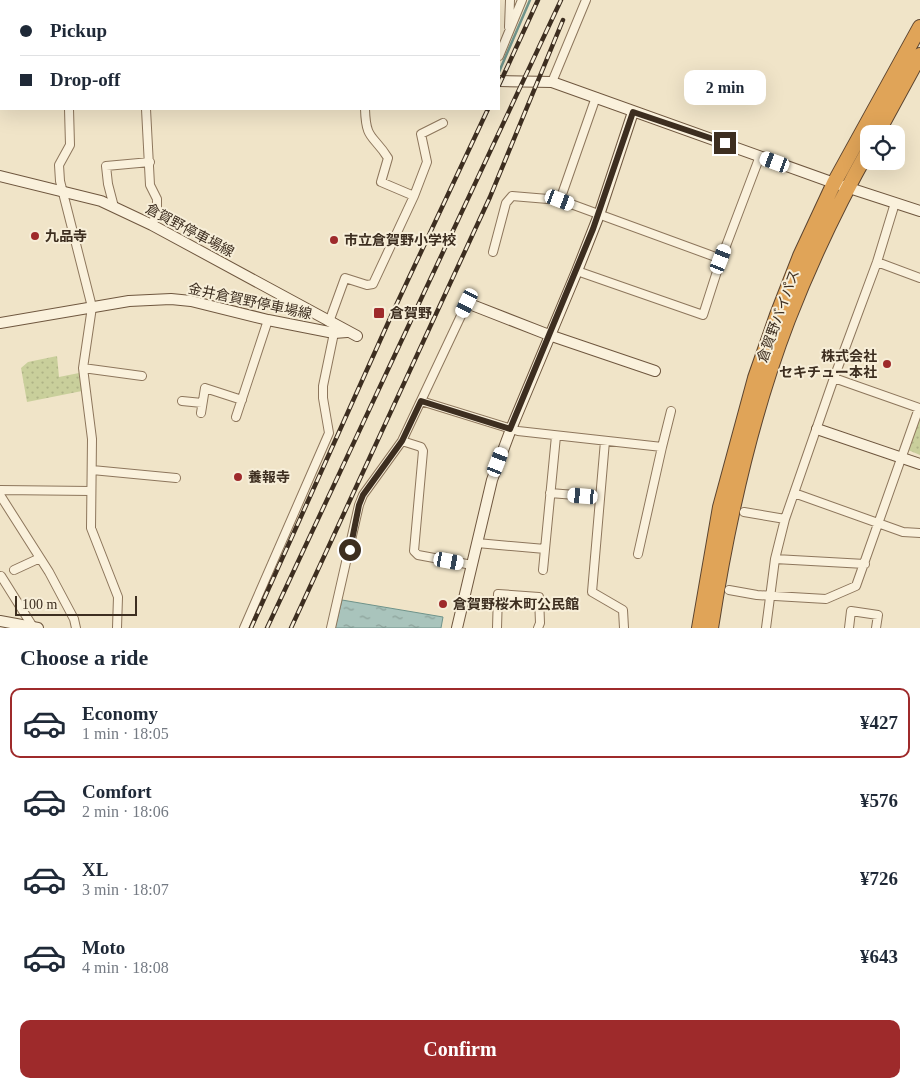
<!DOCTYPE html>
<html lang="en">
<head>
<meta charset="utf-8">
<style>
	:root { --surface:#fff; --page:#f6f6f7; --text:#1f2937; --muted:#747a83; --line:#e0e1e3; --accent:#9e2a2b }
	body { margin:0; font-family:"Times New Roman","Noto Sans JP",serif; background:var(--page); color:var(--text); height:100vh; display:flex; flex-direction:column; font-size:19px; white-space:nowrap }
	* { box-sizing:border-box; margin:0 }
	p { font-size:16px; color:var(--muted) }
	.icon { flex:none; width:28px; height:28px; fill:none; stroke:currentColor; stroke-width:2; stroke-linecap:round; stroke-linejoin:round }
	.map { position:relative; height:628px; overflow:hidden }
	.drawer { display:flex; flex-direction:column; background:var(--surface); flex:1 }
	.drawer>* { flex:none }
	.banner { position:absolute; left:0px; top:0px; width:500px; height:110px; box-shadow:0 5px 20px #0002; display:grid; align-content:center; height:110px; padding:0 20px; background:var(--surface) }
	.buttons { position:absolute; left:860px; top:125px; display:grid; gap:10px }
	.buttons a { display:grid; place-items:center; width:45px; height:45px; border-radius:10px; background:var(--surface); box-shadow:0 5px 20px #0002; font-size:25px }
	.scale { position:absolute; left:15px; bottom:12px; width:122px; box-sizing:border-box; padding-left:5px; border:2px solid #3d2e20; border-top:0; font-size:14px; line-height:18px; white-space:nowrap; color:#3d2e20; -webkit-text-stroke:4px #f7eed8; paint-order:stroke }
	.end { position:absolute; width:22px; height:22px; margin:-11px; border:6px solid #3d2e20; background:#fff; box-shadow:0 0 0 2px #fff }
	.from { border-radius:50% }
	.bubble { position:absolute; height:35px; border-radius:10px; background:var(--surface); box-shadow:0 5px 20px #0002; font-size:16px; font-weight:800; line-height:35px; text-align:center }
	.car { position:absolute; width:15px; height:30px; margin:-15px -8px; border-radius:6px; box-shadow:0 0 4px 1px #0007; background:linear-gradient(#fff 24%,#345 0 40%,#fff 0 76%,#345 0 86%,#fff 0) }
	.banner b { display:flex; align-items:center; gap:18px; height:48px; font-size:19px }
	.banner b+b { border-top:1px solid var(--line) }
	.banner i { width:12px; height:12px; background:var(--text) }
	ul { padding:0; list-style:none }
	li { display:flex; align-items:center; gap:15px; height:70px; margin:0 10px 8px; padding:0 10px; border:2px solid transparent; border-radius:10px }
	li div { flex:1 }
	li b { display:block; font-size:19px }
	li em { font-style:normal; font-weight:800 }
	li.on { border-color:var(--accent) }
	li>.icon { width:45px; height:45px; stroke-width:1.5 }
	h2 { padding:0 20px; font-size:22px; line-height:60px }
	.button { display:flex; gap:10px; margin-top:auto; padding:10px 20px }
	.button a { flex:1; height:58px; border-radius:10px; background:var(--accent); color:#fff; font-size:20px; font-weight:800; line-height:58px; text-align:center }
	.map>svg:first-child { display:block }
	.park { fill:url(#park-dots) }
	.water { fill:url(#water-ripples); stroke:#6f938a }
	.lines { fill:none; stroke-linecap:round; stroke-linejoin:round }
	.stream { stroke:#6f938a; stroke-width:2.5 }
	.street-casing { stroke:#8d765c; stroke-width:10 }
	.secondary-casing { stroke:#6f573f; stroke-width:12 }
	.highway-casing { stroke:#5b4430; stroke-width:16 }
	.street { stroke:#faf1dc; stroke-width:8 }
	.secondary { stroke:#faf1dc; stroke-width:10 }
	.highway { stroke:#e0a458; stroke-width:14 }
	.rail-casing { stroke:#3d2e20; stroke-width:4.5 }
	.rail { stroke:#f7eed8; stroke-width:2.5; stroke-dasharray:8; stroke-linecap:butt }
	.route { stroke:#3d2e20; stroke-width:6 }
	.poi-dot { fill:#9e2a2b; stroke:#f7eed8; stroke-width:2 }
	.labels { text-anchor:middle; stroke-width:4; stroke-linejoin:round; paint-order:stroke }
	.street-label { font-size:14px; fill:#3d2e20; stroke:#f7eed8 }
	.poi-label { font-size:14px; font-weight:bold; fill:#3d2e20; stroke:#f7eed8; text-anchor:start }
</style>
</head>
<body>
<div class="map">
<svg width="920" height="628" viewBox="0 0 920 628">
	<defs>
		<pattern id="park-dots" width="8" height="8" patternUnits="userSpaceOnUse" patternTransform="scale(1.25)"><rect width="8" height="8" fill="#c9cf9b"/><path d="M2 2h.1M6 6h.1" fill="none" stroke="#aeb285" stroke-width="1.8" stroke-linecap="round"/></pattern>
		<pattern id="water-ripples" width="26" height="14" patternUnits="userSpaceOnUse" patternTransform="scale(1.25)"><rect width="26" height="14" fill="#a9c4bc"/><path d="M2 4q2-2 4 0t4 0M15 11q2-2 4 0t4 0" fill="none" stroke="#8ba098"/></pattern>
	</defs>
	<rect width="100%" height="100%" fill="#f0e4c8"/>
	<path class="park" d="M 57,356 L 59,377 L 79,373 L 82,391 L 27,402 L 21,368 L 28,362 Z
		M 920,415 L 920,455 L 908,450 Z"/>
	<path class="water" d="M 342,600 L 443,617 L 441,628 L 335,628 Z"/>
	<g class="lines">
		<path class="stream" d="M 499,72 L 530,0"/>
		<g class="street-casing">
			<path id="street" d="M 242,0 L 268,1
				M 6,1 L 6,0
				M 298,1 L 298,0
				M 509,27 L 510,0
				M 0,28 L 1,22
				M 499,56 L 522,0
				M 552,82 L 586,0
				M 0,104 L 1,104
				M 69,109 L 70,145 L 59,165 L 60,181 L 92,307 L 83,368 L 92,439 L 91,528 L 118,597 L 117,628
				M 146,109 L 150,185 L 157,199 L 157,211 L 152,225
				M 414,196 L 427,162 L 421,134 L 443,123
				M 560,200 L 596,97
				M 114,207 L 108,184 L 106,166 L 150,162
				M 493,252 L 506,203 L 512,196 L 560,200 L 721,259 L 703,315 L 577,271
				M 721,259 L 760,156
				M 877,262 L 920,278
				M 329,322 L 345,278 L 367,285 L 373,284 L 414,196 L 381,182 L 388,158 C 373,134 366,141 365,109
				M 83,368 L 142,376
				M 182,401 L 202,403
				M 421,401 L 518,431 L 662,447
				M 201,413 L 205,388 L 242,400
				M 236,417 L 268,320
				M 402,441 L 421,447 L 423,451 L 414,551 L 418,555 L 472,565
				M 605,441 L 592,592 L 623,610 L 624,628
				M 92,470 L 176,478
				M 0,490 L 91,491
				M 550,493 L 600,497
				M 794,493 L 903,532 L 920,533
				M 0,495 L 49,572 L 74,619 L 76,628
				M 744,512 L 785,519
				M 477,543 L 545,549
				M 638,554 L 662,447 L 671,411
				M 775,559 L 865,564
				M 14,570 L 40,558
				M 543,570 L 556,436
				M 1,576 L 33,627
				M 729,590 L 757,595 L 826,599 L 856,586 L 919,408 L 834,378
				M 244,628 L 329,433 L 323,398 L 323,386 L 334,333
				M 331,628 L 359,505 L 363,495 L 402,441 L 467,303
				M 497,628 L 498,594 L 539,597 L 540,623 L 538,628
				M 766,628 L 775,559 L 785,519 L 834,378 L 877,262 L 895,203
				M 849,628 L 851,611 L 878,615 L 876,628"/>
		</g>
		<g class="secondary-casing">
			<path id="secondary" d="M 163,0 L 168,1
				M 499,81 L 552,82 L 834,183 L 920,211
				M 0,176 L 101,201 L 152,225 L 357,336
				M 467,303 L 549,335 L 655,371
				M 0,323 L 129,301 L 171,299 L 191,301 L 268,320 L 334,333 L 347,332
				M 817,429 L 920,464
				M 0,621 L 38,628
				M 457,628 L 492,480 L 511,429 L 577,271 L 599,215 L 633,112"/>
		</g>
		<g class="highway-casing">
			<path id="highway" d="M 877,134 L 920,55
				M 699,628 L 720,507 L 755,378 L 777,315 L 800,256 L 834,183 L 920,27
				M 711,628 C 727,524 750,419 788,320 C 811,261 838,204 869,149"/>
		</g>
		<use href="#street" class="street"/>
		<use href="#secondary" class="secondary"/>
		<use href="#highway" class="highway"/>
		<g class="rail-casing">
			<path id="rail" d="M 499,85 L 538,0
				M 251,628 L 392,314 L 488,109
				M 267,628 L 561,0
				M 291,628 L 490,197 L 563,20"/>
		</g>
		<use href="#rail" class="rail"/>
	</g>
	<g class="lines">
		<path class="route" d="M 350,550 L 359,505 L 363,495 L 402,441 L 421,401 L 510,429 L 593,229 L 633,112 L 725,143"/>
	</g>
	<g class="poi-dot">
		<circle cx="35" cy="236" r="5"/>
		<circle cx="334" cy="240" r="5"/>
		<rect x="373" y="307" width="12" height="12" rx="2.5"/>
		<circle cx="887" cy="364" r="5"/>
		<circle cx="238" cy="477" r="5"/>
		<circle cx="443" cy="604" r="5"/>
	</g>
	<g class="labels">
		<g class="street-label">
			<text transform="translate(190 230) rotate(28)" y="5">倉賀野停車場線</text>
			<text transform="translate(250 301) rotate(12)" y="5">金井倉賀野停車場線</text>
			<text transform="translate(778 316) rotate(-70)" y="5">倉賀野バイパス</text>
		</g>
		<g class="poi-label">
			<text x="45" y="241">九品寺</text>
			<text x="344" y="245">市立倉賀野小学校</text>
			<text x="390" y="318">倉賀野</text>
			<text x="877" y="361" text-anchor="end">株式会社<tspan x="877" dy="16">セキチュー本社</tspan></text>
			<text x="248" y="482">養報寺</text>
			<text x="453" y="609">倉賀野桜木町公民館</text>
		</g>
	</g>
</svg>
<div class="buttons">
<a><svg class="icon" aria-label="locate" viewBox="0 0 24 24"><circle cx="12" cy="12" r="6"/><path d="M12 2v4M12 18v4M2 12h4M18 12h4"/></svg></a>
</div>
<div class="scale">100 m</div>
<i class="end from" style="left:350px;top:550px"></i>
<i class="end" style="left:725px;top:143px"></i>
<div class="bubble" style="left:684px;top:70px;width:82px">2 min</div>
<i class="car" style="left:775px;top:162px;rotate:290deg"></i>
<i class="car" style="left:560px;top:200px;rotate:111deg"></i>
<i class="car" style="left:721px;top:259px;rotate:21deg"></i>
<i class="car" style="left:467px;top:303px;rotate:206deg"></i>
<i class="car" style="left:498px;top:462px;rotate:21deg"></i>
<i class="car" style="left:583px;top:496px;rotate:275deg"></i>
<i class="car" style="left:449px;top:561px;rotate:100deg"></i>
<div class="banner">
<b><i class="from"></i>Pickup</b>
<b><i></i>Drop-off</b>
</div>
</div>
<section class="drawer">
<h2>Choose a ride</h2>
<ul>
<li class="on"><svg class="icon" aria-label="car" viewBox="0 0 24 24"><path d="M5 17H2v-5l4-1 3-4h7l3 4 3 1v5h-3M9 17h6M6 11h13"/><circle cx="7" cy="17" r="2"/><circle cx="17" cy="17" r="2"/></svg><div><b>Economy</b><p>1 min · 18:05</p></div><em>¥427</em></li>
<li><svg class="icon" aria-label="car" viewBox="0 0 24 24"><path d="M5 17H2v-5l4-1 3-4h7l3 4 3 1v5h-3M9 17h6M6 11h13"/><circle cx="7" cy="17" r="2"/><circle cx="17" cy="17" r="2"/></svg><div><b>Comfort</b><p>2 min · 18:06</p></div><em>¥576</em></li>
<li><svg class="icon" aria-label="car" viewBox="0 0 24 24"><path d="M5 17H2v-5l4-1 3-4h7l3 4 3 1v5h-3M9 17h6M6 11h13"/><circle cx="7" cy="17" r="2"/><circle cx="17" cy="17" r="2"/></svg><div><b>XL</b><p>3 min · 18:07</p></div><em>¥726</em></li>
<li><svg class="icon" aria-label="car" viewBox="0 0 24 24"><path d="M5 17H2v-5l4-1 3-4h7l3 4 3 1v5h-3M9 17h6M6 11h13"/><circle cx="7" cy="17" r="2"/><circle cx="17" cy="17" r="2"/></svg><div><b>Moto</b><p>4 min · 18:08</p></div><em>¥643</em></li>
</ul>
<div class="button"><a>Confirm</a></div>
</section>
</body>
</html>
